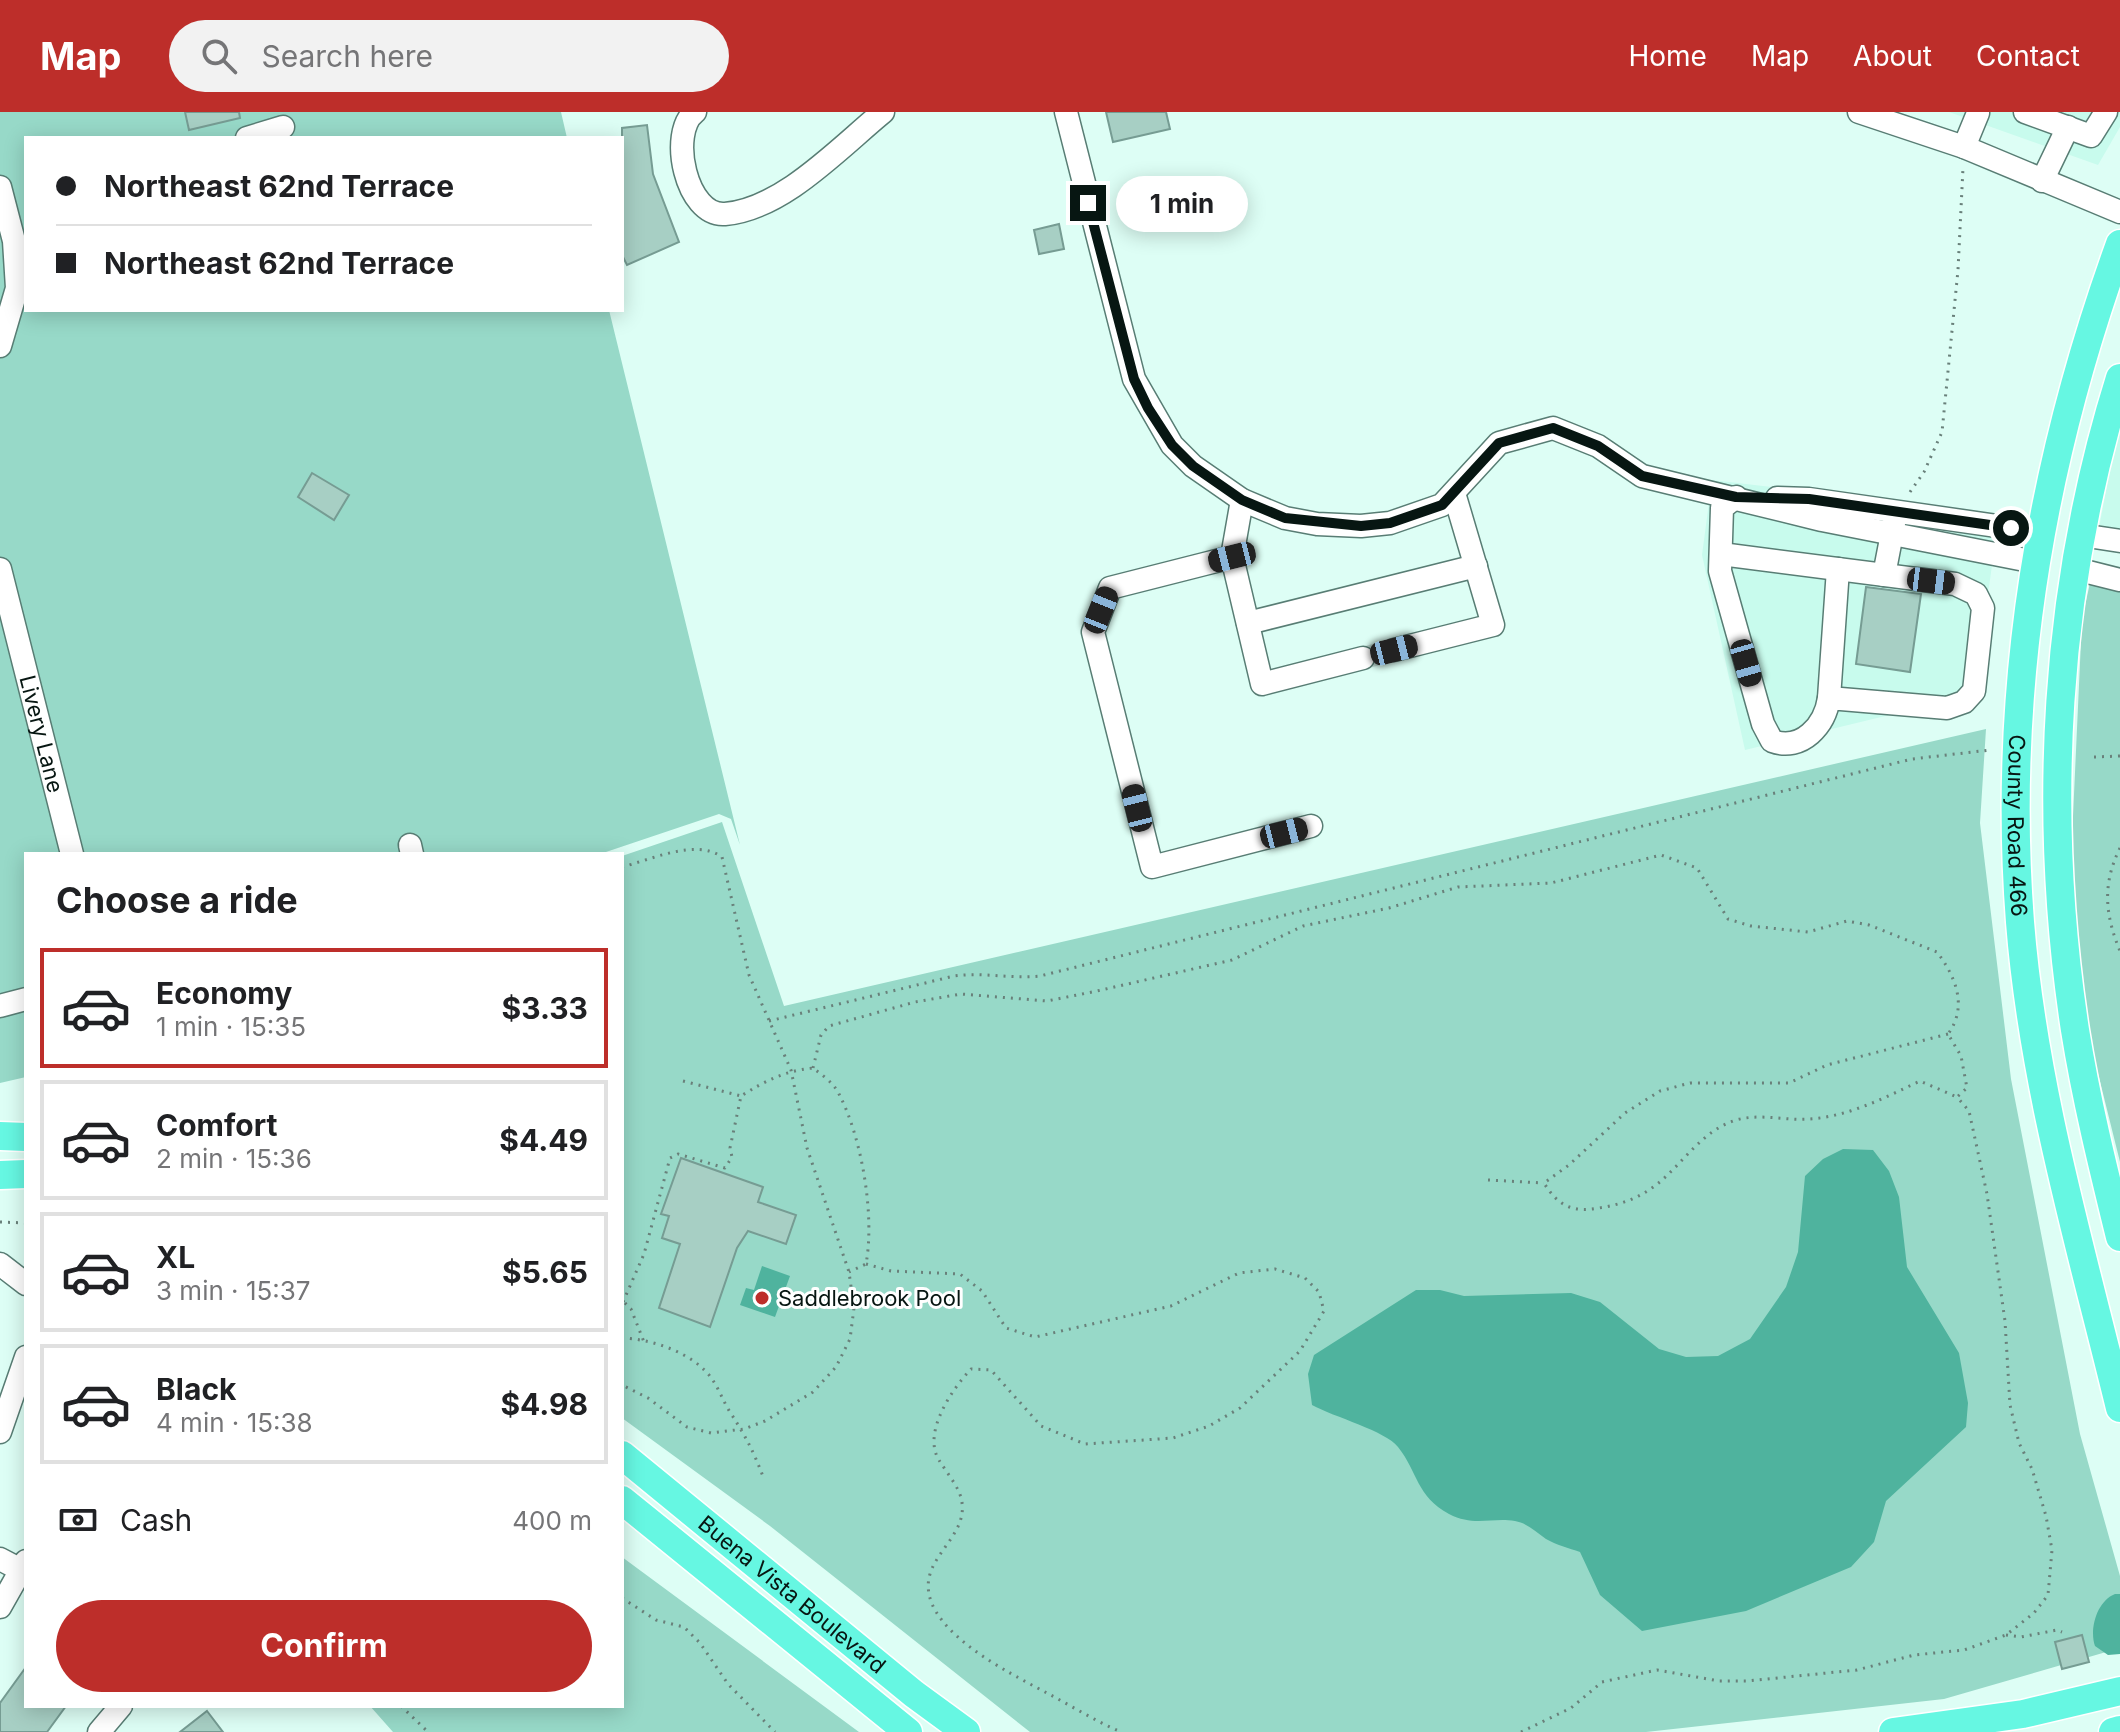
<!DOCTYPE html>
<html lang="en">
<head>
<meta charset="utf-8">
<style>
	:root { --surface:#fff; --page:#f2f2f2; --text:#202124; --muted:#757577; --line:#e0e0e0; --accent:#bd2e2a }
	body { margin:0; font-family:Inter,sans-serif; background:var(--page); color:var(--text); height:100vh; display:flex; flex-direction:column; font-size:30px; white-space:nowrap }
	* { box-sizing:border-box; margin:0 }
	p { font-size:26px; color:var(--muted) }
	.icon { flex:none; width:44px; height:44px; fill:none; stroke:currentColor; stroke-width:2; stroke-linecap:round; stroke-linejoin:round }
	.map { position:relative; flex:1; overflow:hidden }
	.side { position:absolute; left:24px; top:740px; width:600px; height:856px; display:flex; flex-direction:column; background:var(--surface); border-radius:0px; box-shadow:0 4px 20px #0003 }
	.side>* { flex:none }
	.banner { position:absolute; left:24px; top:24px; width:600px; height:176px; border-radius:0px; box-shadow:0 4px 20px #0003; display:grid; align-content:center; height:176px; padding:0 32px; background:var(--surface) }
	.end { position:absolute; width:36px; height:36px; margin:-18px; border:10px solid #071612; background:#fff; box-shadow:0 0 0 4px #fff }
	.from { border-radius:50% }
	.bubble { position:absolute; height:56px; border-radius:28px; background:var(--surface); box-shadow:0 4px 20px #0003; font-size:26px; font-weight:700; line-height:56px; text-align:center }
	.car { position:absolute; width:24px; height:48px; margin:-24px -12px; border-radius:10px; box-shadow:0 0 6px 2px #0007; background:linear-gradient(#222 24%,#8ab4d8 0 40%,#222 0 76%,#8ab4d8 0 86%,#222 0) }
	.banner b { display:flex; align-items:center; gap:28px; height:76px; font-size:30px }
	.banner b+b { border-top:2px solid var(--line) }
	.banner i { width:20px; height:20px; background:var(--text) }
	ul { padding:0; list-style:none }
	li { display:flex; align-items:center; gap:24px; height:120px; margin:0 16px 12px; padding:0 16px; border:4px solid var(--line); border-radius:0px }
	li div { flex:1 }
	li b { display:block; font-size:30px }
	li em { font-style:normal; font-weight:700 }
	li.current { border-color:var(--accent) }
	li>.icon { width:72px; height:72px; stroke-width:1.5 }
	h2 { padding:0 32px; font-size:36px; line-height:96px }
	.pay { display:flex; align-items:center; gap:20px; height:88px; padding:0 32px; font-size:30px }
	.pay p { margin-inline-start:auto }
	.cta { display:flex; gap:16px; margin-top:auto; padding:16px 32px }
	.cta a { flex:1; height:92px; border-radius:48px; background:var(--accent); color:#fff; font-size:32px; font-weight:700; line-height:92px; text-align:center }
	header { display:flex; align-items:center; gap:48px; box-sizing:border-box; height:112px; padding:0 40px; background:var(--accent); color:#fff }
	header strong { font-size:38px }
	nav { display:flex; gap:44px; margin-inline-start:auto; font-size:28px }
	.search { width:560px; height:72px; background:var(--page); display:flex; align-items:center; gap:20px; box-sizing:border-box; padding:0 28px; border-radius:44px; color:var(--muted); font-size:30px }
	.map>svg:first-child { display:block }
	.built { fill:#c8fbed }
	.green { fill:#97d9c8 }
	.water { fill:#4fb39e }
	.building { fill:#a7cfc4; stroke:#769c93; stroke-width:2 }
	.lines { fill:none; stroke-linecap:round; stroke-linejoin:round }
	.minor-tunnel { stroke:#bddbd3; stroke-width:22; stroke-dasharray:22 11; stroke-linecap:butt }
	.minor-casing { stroke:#587d74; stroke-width:25 }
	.major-casing { stroke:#fff; stroke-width:31 }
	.path { stroke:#69807a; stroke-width:3; stroke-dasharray:2 6; stroke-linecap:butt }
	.minor { stroke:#fff; stroke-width:22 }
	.major { stroke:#66f7e2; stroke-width:28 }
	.route { stroke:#071612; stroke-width:10 }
	.poi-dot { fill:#bd2e2a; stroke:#fff; stroke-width:3 }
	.labels { text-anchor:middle; stroke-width:6; stroke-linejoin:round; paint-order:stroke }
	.street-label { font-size:22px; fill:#071612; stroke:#fff }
	.poi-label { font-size:22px; fill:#071612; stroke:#fff; text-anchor:start }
</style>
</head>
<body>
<header>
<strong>Map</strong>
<div class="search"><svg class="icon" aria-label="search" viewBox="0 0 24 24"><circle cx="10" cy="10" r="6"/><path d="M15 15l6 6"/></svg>Search here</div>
<nav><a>Home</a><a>Map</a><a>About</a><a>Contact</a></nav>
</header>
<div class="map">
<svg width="2120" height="1620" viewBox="0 0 2120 1620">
	<rect width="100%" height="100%" fill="#ddfef5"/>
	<path class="built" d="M 1949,0 L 2120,0 L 2120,15 L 2098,53 Z
		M 2120,303 L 2120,419 L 2099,416 Z
		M 1712,368 L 1999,402 L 1989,475 L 1977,517 L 1972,583 L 1745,638 L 1702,443 Z"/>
	<path class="green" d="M 0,0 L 561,0 L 567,26 L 26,26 L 26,198 L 609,198 L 740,733 L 731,707 L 719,702 L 600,742 L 26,742 L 26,965 L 0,971 Z
		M 2090,471 L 2120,478 L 2120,1050 L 2088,921 L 2071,748 L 2082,507 Z
		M 1986,617 L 1980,711 L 2011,967 L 2080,1322 L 2120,1464 L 2120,1536 L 1944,1587 L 1646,1620 L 1030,1620 L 770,1414 L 622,1306 L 622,744 L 722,710 L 784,894 Z
		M 622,1445 L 859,1620 L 393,1620 L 370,1594 L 622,1594 Z"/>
	<path class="water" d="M 1843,1037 L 1873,1038 L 1889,1059 L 1899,1085 L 1907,1155 L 1959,1241 L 1968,1291 L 1966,1315 L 1886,1389 L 1874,1430 L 1851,1455 L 1746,1499 L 1642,1519 L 1600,1483 L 1580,1440 C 1569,1436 1556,1433 1546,1427 C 1536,1420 1527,1411 1515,1409 C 1492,1405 1474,1415 1449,1402 C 1416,1384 1418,1360 1398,1335 C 1386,1319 1334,1305 1312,1293 L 1308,1262 L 1314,1243 L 1416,1178 L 1440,1178 L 1464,1184 L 1571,1181 L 1600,1190 L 1659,1237 L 1686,1245 L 1718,1244 L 1750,1227 L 1786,1175 L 1798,1140 L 1805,1064 L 1823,1047 Z
		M 762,1154 L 790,1164 L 775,1205 L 740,1193 L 746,1176 L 754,1178 Z
		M 2115,1482 L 2120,1482 L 2120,1542 L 2108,1543 L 2095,1534 C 2089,1517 2097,1489 2115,1482 Z"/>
	<path class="building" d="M 185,0 L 239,0 L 240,6 L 189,18 Z
		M 1106,0 L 1166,0 L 1170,17 L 1113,30 Z
		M 647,13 L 653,62 L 679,130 L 627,153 L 622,143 L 622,16 Z
		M 1059,112 L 1064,137 L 1039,142 L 1034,118 Z
		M 312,361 L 349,383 L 334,408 L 298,385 Z
		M 1866,475 L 1921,482 L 1910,560 L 1856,552 Z
		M 681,1046 L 763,1075 L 758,1090 L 796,1103 L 786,1132 L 748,1119 L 737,1136 L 710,1215 L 659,1196 L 680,1132 L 662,1126 L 669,1104 L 661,1102 Z
		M 2082,1523 L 2089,1550 L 2062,1557 L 2055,1530 Z
		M 26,1555 L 26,1594 L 66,1594 L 47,1620 L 0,1620 L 0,1591 Z
		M 207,1599 L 223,1620 L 180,1620 Z"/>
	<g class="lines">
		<path class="minor-tunnel" d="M 1363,546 L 1394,538"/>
		<g class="minor-casing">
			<g id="minor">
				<path d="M 695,0 C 668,20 686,105 725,102 C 783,97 839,36 883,0"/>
				<path d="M 1066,0 L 1134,267 L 1172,333 L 1193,354 L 1242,388 L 1285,406 L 1317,412 L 1361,414 L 1390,411 L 1442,393 L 1499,331 L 1553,316 L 1598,334 L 1642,364 L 1822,408 L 2035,450"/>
				<path d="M 1859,0 L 1964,35 L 2120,100"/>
				<path d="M 2025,0 L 2091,24 L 2106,0"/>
				<path d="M 247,26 L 283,15"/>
				<path d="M 1964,35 L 1978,1"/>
				<path d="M 2042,69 L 2068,15"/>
				<path d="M 0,75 L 14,129 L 17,176 L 0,234"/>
				<path d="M 1777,386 L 1809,387 L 2039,420"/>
				<path d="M 1242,388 L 1232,445 L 1110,476 L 1093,520 L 1152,755 L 1311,714"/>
				<path d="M 2081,423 L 2120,429"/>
				<path d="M 1721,442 L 1955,472 L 1976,482 L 1983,496 L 1974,579 L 1964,590 L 1947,596 L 1829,586 C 1825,613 1802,640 1772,629 L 1763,612 L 1720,459 L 1722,396 L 1736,385"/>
				<path d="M 1232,445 L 1262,572 L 1363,546"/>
				<path id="s1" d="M 0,457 L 72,742"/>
				<path d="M 2076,457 L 2120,468"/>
				<path d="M 1884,463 L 1895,406"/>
				<path d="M 1248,511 L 1476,454"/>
				<path d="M 1394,538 L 1493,513 L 1454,381"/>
				<path d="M 1829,586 L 1838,457"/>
				<path d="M 410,733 L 412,742"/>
				<path d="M 0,894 L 26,887"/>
				<path d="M 0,1152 L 26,1172"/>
				<path d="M 0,1320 L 26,1245"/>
				<path d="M 0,1447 L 21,1458"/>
				<path d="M 0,1495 L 26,1449"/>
				<path d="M 99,1620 L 121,1594"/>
			</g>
		</g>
		<g class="major-casing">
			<g id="major">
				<path id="s2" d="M 2120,132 C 2041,350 2002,578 2020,810 C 2033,975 2081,1136 2120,1296"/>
				<path d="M 2120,266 C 2054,476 2042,701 2075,918 C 2086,987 2103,1056 2120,1125"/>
				<path d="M 0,1024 L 26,1025"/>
				<path d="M 0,1063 L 26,1062"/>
				<path id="s3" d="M 622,1343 L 914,1582 L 966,1620"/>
				<path d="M 622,1388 L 908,1620"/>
				<path d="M 1893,1620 L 2023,1602 L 2120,1579"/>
				<path d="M 2113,1620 L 2120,1618"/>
			</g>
		</g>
		<path class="path" d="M 1910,380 L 1924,360 L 1942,320 L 1958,158 L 1963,56
			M 2094,645 L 2120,644
			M 2120,736 C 2102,772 2105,803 2120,839
			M 622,755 C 650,748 696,726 722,745 L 749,863 L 791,958 L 807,1036 L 849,1160 L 854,1196 L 850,1227 L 836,1255 L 813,1280 L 765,1309 L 744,1317 L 711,1321 L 687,1315 L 648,1286 L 622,1273
			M 769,909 L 954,864 C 983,860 1011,867 1040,864 L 1912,647 L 1990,638
			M 1948,922 L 1827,953 L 1789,971 L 1690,971 L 1660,979 L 1625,1001 L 1569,1053 L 1544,1071 C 1558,1094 1573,1101 1599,1096 C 1620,1093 1639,1086 1656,1073 C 1683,1052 1701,1019 1736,1008 C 1761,1001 1785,1009 1810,1007 C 1850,1004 1884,986 1920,969 L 1957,985
			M 813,956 L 821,923 L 829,914 L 915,890 L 961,882 L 1047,889 L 1097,879 L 1232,848 L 1303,814 L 1389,796 L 1458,775 L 1551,771 L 1661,743 L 1697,756 L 1728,807 L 1751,814 L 1808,820 L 1847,809 L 1869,813 L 1937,840 C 1956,865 1968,895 1948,922 L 1961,944 L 1967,976 L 1957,985 L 1969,999 L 1987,1082 L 2005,1209 L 2010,1293 L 2019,1331 L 2032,1357 L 2046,1404 L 2052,1438 L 2048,1483 L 2034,1501 L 2006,1523 L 1964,1538 L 1914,1543 L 1857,1558 L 1747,1569 L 1719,1569 L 1657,1558 L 1602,1570 L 1571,1596 L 1521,1620
			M 683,969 L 741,984
			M 1488,1068 L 1544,1071
			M 0,1110 L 26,1111
			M 866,1152 L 891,1159 L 960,1162 L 982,1179 L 1006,1216 L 1035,1225 L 1171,1194 L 1239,1161 L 1275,1157 L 1305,1166 L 1319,1180 L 1324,1199 L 1300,1239 L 1240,1296 L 1209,1314 L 1173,1326 L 1085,1332 L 1041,1314 L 991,1258 L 971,1257 C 952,1277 922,1321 939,1348 C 946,1360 961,1377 962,1391 C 966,1419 937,1438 930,1462 C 914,1515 1010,1561 1045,1580 C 1070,1593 1095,1609 1121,1620
			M 623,1190 L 644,1142 L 670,1046 L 678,1042 L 725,1056 L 732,1045 L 730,1036 L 741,984 C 765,969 784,959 813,956 C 822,963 833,970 839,982 C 862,1026 875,1104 866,1152 L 849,1160
			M 625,1191 L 631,1197 L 644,1230
			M 622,1226 C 652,1227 694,1241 712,1267 C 719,1277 723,1289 730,1300 C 746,1325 753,1338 764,1367
			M 622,1486 L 656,1508 L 684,1515 L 700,1531 L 728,1572 L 775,1620
			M 2006,1523 L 2021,1525 L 2057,1518 L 2062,1520
			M 401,1594 L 428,1620"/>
		<use href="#minor" class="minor"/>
		<use href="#major" class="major"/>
	</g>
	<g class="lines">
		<path class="route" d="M 1088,91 L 1134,267 L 1148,296 L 1172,333 L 1193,354 L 1242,388 L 1285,406 L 1361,414 L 1390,411 L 1442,393 L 1499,331 L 1553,316 L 1598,334 L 1642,364 L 1736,385 L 1809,387 L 2011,416"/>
	</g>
	<circle class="poi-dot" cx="762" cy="1186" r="8"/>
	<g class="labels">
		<g class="street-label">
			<text dy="8" stroke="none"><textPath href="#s1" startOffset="170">Livery Lane</textPath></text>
			<text dy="8" stroke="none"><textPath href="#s2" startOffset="594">County Road 466</textPath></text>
			<text dy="8" stroke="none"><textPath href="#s3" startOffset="220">Buena Vista Boulevard</textPath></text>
		</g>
		<g class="poi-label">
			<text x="778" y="1194">Saddlebrook Pool</text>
		</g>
	</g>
</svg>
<i class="end from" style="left:2011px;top:416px"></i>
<i class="end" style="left:1088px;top:91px"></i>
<div class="bubble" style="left:1116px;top:64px;width:132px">1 min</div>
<i class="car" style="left:1232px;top:445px;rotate:256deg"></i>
<i class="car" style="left:1931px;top:469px;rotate:97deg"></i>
<i class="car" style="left:1101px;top:498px;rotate:22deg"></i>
<i class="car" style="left:1394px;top:538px;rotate:76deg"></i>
<i class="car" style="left:1746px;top:551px;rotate:164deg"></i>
<i class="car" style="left:1137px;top:696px;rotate:346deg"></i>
<i class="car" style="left:1284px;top:721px;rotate:76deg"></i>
<div class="banner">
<b><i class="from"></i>Northeast 62nd Terrace</b>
<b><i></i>Northeast 62nd Terrace</b>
</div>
<section class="side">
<h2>Choose a ride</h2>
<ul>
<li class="current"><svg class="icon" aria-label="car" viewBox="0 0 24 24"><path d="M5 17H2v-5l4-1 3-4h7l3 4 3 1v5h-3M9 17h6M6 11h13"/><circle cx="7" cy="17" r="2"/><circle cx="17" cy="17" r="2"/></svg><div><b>Economy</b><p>1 min · 15:35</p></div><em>$3.33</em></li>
<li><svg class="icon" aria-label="car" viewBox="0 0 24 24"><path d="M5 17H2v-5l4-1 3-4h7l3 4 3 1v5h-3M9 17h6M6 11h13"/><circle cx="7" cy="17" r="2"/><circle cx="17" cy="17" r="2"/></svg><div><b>Comfort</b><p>2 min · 15:36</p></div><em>$4.49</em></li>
<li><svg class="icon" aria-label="car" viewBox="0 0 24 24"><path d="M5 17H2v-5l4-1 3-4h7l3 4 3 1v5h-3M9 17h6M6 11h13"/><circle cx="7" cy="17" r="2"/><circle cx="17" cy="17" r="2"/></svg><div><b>XL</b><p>3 min · 15:37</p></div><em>$5.65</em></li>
<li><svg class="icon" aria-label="car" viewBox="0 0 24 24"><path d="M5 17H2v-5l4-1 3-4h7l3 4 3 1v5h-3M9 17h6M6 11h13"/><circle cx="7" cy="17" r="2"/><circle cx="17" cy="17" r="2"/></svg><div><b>Black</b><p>4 min · 15:38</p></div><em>$4.98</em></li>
</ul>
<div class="pay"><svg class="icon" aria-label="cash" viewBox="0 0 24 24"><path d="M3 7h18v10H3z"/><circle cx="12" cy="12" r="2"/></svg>Cash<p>400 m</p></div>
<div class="cta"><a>Confirm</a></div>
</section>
</div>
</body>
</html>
